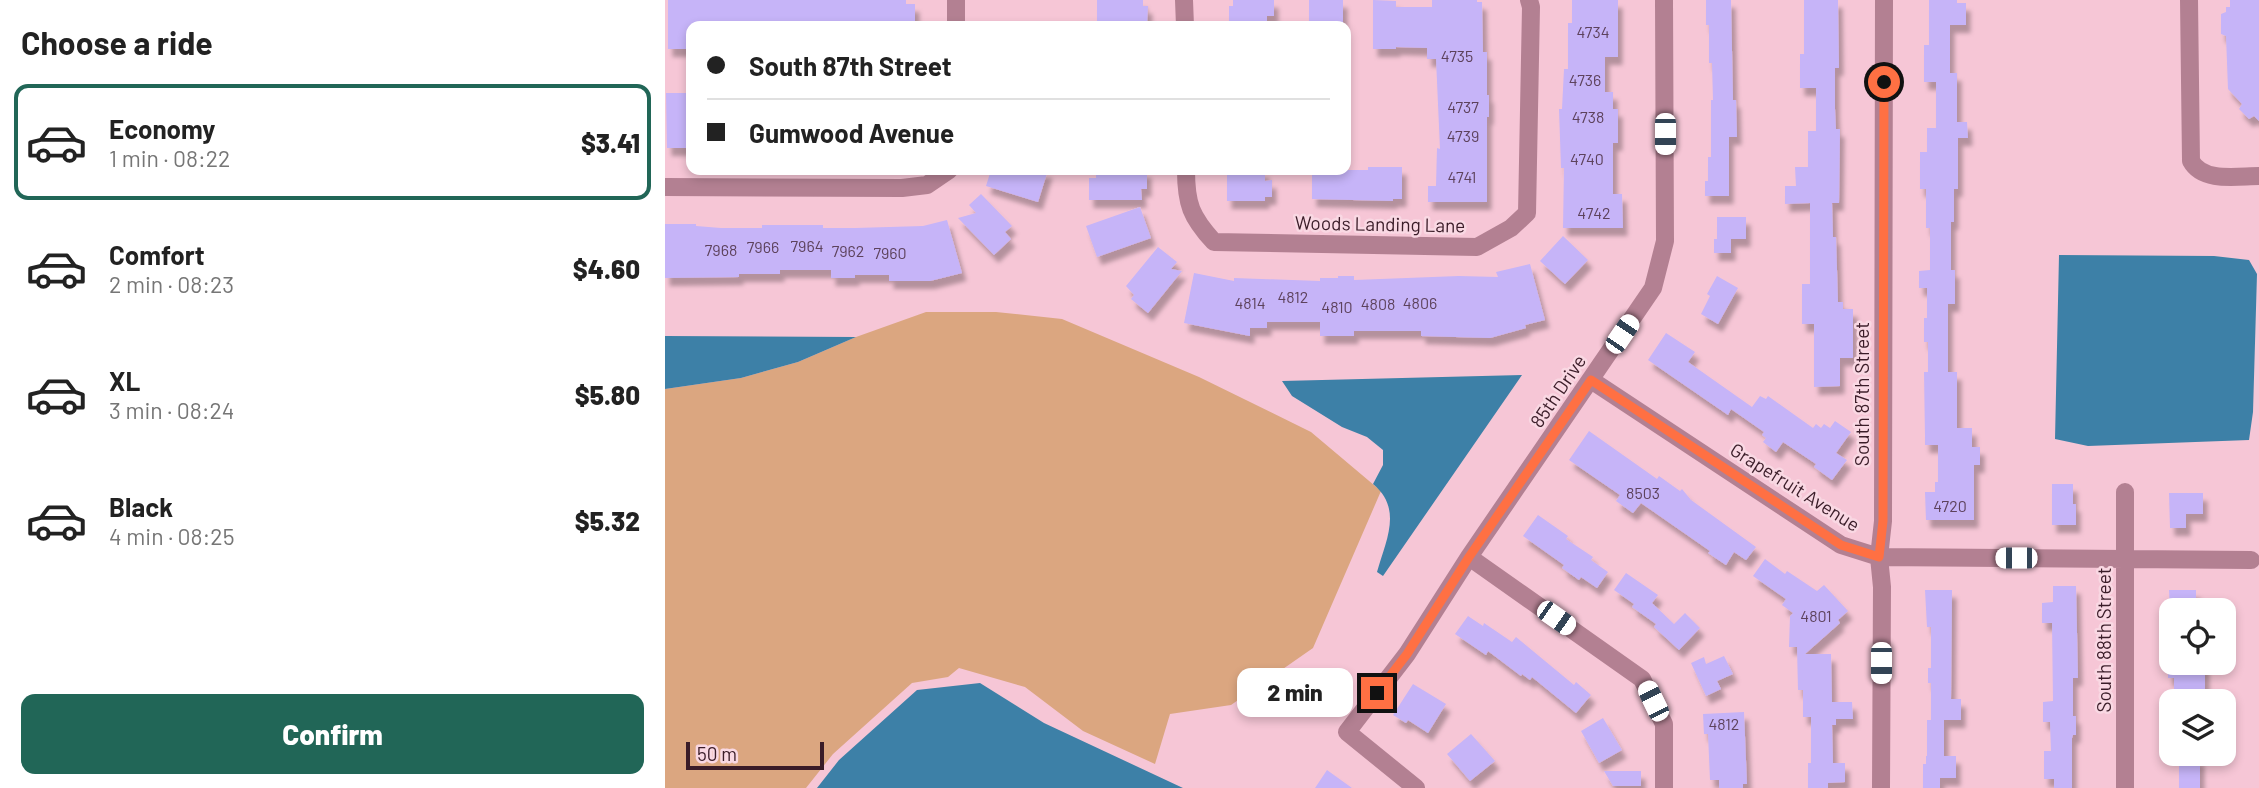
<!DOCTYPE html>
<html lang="en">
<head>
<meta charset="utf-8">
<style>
	:root { --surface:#fff; --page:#f6f6f6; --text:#222; --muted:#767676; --line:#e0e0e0; --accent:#216657 }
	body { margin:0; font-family:Barlow,sans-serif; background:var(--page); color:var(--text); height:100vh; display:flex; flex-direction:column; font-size:26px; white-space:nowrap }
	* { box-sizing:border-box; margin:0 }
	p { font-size:23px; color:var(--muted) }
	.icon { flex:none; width:38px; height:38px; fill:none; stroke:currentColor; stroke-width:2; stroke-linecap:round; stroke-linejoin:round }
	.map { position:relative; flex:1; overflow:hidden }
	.panel { display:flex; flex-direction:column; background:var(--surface); width:665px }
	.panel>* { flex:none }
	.hud { position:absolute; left:21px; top:21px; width:665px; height:154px; border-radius:14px; box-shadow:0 4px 10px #0003; display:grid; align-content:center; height:154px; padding:0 21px; background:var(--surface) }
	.fabs { position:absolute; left:1494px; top:598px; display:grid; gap:14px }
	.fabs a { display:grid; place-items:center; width:77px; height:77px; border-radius:14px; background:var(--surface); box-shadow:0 4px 10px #0003; font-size:35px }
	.scale { position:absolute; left:21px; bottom:18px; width:138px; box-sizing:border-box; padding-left:7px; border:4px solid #3a1c28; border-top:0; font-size:19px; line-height:24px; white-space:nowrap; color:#3a1c28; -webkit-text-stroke:5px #f9d8e3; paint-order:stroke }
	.end { position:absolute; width:32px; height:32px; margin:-16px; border:9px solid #ff7043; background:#111; box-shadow:0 0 0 4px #111 }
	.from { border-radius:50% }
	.bubble { position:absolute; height:49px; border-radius:14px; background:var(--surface); box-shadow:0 4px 10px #0003; font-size:23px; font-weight:800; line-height:49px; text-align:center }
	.car { position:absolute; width:21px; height:42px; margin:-21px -10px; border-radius:9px; box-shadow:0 0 5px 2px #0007; background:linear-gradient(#fff 24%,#345 0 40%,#fff 0 76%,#345 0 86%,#fff 0) }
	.hud b { display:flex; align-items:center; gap:24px; height:66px; font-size:26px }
	.hud b+b { border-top:2px solid var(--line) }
	.hud i { width:18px; height:18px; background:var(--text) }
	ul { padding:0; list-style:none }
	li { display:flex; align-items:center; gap:21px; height:116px; margin:0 14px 10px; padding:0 7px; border:4px solid transparent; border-radius:14px }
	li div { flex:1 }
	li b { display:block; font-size:26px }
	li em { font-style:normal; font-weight:800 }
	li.on { border-color:var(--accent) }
	li>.icon { width:63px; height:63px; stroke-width:1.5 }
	h2 { padding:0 21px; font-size:32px; line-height:84px }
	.primary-button { display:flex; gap:14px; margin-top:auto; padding:14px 21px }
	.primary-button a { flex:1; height:80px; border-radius:14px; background:var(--accent); color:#fff; font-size:28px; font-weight:800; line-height:80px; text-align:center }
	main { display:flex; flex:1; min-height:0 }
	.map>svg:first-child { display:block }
	.green { fill:#dba680 }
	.water { fill:#3d80a7 }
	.building { fill:#c6b4f8; filter:url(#shadow) }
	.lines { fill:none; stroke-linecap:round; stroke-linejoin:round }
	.minor { stroke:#b38092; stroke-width:18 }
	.route { stroke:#ff7043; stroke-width:9 }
	.labels { text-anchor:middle; stroke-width:5; stroke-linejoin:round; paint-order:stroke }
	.number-label { font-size:16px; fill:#5d425c }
	.street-label { font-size:19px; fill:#3a1c28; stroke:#f9d8e3 }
</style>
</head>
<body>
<main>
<section class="panel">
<h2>Choose a ride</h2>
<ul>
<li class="on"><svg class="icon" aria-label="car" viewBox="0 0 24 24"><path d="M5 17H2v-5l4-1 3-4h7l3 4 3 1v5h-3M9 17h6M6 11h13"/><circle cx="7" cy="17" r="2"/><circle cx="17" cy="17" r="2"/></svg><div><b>Economy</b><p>1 min · 08:22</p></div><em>$3.41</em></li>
<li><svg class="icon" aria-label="car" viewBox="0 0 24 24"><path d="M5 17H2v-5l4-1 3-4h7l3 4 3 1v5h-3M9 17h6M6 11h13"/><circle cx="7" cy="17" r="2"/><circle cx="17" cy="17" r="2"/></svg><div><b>Comfort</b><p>2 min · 08:23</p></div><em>$4.60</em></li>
<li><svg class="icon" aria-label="car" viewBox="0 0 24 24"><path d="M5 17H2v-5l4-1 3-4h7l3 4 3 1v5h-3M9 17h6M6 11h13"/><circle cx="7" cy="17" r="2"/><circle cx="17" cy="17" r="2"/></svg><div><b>XL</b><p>3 min · 08:24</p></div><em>$5.80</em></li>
<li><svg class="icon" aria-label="car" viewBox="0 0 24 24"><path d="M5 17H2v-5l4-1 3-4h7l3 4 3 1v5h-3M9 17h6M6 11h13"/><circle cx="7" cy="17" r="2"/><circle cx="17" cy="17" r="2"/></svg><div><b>Black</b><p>4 min · 08:25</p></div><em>$5.32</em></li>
</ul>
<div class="primary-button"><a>Confirm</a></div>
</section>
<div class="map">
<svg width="1594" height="788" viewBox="0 0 1594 788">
	<defs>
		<filter id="shadow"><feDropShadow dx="4.5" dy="8" stdDeviation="2" flood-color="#0004"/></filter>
	</defs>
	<rect width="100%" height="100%" fill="#f6c6d6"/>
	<path class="green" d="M 261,312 L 331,312 L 397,319 L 534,377 L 646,432 L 716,491 L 648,648 L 566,705 L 505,714 L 490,764 L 418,731 L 360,687 L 294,668 L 283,677 L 247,683 L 168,754 L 141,788 L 0,788 L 0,389 L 76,378 L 133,362 L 191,337 Z"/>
	<path class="water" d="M 1394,255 L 1549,256 L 1584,260 L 1592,274 L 1588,412 L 1584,440 L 1423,446 L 1390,439 Z
		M 0,336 L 191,337 L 133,362 L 76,378 L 0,389 Z
		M 857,375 L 718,576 L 712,572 C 721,540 738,509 708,484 L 718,465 L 718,450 L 702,437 L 677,427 L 627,396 L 617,381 Z
		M 315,683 L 379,723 L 518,788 L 152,788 L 174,760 L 252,690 Z"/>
	<path class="building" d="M 3,0 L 241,0 L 241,4 L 250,4 L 250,26 L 26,26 L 26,49 L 3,49 Z
		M 432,0 L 478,0 L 478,6 L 483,6 L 482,26 L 432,26 Z
		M 568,0 L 609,0 L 609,16 L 602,16 L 602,26 L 564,26 L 564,6 L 568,6 Z
		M 644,0 L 678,0 L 678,26 L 644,26 Z
		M 708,0 L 731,1 L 731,7 L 767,7 L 767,0 L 812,0 L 812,2 L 817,2 L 818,52 L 822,52 L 822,95 L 824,95 L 824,117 L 822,117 L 822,202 L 763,202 L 763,186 L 771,186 L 772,148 L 775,149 L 771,59 L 762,59 L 762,48 L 731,47 L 731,49 L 708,49 Z
		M 907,0 L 953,0 L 953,57 L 940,57 L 940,92 L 948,92 L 948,109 L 953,109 L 953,143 L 948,143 L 948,194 L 957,194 L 958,228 L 898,228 L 899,168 L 896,168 L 894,109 L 897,109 L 899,69 L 903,69 L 903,23 L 907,23 Z
		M 1041,0 L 1066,0 L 1068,100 L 1071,100 L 1072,137 L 1064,137 L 1064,196 L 1040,196 L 1040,181 L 1043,181 L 1043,157 L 1046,157 L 1046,100 L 1048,100 L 1047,63 L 1044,63 L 1044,25 L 1041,25 Z
		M 1139,0 L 1173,0 L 1174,68 L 1170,68 L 1170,109 L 1171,129 L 1175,129 L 1174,203 L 1167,203 L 1168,237 L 1171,237 L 1173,302 L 1178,302 L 1178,309 L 1188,309 L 1188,358 L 1175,358 L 1175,386 L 1149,387 L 1149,324 L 1137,324 L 1137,284 L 1145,284 L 1145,203 L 1120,204 L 1120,186 L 1131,186 L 1130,167 L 1143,167 L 1143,131 L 1151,131 L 1151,88 L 1135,88 L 1135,54 L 1139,54 Z
		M 1264,0 L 1292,0 L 1292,3 L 1301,3 L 1301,25 L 1285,25 L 1285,73 L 1292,73 L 1292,122 L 1302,122 L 1303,138 L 1293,138 L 1293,189 L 1289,189 L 1289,222 L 1286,222 L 1286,270 L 1290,270 L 1290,304 L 1283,304 L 1283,372 L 1292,372 L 1292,428 L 1307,428 L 1307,447 L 1315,447 L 1315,465 L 1309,465 L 1309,520 L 1261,520 L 1260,492 L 1270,492 L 1270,482 L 1273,482 L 1273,445 L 1260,445 L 1260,437 L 1259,372 L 1263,372 L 1263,342 L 1259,342 L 1259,318 L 1262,318 L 1262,288 L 1254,288 L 1254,271 L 1265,270 L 1265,228 L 1261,228 L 1261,189 L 1255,189 L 1255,152 L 1262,152 L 1262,128 L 1271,128 L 1271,82 L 1259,82 L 1259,45 L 1264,45 Z
		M 1565,0 L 1594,0 L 1594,121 L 1589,116 L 1584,119 L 1574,109 L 1577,104 L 1563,89 L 1561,36 L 1556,34 L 1556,14 L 1561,12 L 1561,7 L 1565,7 Z
		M 1,93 L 26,93 L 25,148 L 2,148 Z
		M 703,167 L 737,167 L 737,199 L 728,199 L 728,201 L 647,199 L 647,170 L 703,170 Z
		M 326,170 L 383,170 L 373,202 L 321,186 Z
		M 431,170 L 482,170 L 482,189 L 476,189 L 477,200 L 424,200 L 424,178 L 431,178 Z
		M 562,170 L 600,170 L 600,181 L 607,180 L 607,197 L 600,197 L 600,201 L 562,201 Z
		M 316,194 L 347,226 L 340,232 L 346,239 L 329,255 L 293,218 L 311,213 L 304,205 Z
		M 475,207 L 486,238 L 432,257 L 421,226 Z
		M 1052,217 L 1081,217 L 1081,239 L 1066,239 L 1066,253 L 1049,253 L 1049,239 L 1052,239 Z
		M 282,220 L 297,273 L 265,281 L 224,281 L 224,275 L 190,275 L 190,278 L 166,278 L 166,270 L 115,270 L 115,274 L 74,274 L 74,277 L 0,278 L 0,224 L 31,224 L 31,226 L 56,228 L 97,228 L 97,225 L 158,225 L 158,228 L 190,228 L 258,226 Z
		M 898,236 L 923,260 L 900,284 L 875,261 Z
		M 493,247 L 512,262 L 506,269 L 517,271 L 483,313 L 466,299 L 469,295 L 461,286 Z
		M 865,264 L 880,320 L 860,325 L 861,328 L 825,338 L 756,336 L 756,331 L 689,331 L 689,336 L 655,336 L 655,322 L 602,322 L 602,328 L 585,328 L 585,336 L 519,323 L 529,273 L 569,281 L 569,278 L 655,281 L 655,278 L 673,278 L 673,276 L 689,276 L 689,280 L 794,276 L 833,277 L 831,272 Z
		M 1052,276 L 1073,288 L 1053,324 L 1036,314 L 1045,296 L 1042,294 Z
		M 1001,333 L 1030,352 L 1023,362 L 1087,407 L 1095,396 L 1101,399 L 1103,396 L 1148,428 L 1151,424 L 1156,428 L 1159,424 L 1165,428 L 1170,421 L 1186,432 L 1171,453 L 1182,460 L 1167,480 L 1149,467 L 1151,464 L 1118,442 L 1111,452 L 1098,442 L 1101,438 L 1097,435 L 1099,432 L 1066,409 L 1063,415 L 983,360 Z
		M 924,431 L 992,479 L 994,476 L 1015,491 L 1017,489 L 1026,500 L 1091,547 L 1081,560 L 1069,552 L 1061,565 L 1043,553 L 1045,551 L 976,503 L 968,513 L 951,501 L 955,495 L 904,460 Z
		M 1387,484 L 1408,484 L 1408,504 L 1411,504 L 1411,525 L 1387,525 Z
		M 1504,493 L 1538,493 L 1538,514 L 1521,514 L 1521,528 L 1505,528 Z
		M 873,515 L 903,536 L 901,539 L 928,557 L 926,560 L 943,572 L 932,588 L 916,577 L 914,580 L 897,568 L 899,565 L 858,536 Z
		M 1100,559 L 1120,574 L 1122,571 L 1152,591 L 1159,585 L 1183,611 L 1173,620 L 1175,623 L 1140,654 L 1166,654 L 1167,702 L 1187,702 L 1188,719 L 1171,719 L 1171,725 L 1167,725 L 1168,763 L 1180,763 L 1180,782 L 1163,783 L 1163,788 L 1143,788 L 1143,763 L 1146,763 L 1146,717 L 1138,717 L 1138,690 L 1133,690 L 1132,647 L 1124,647 L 1125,616 L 1128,613 L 1117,605 L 1121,599 L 1088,576 Z
		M 961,573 L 993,595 L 987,603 L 1009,624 L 1020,613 L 1035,628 L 1014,650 L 989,627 L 991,624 L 967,607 L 969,604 L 949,590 Z
		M 1388,586 L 1411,586 L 1413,678 L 1408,678 L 1408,716 L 1411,716 L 1411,735 L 1408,735 L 1407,738 L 1407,788 L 1389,788 L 1389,779 L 1379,779 L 1379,751 L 1386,751 L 1385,722 L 1378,722 L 1378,702 L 1388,701 L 1387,623 L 1377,623 L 1377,603 L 1388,602 Z
		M 1260,590 L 1287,590 L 1286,699 L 1296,699 L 1296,720 L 1279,720 L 1279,756 L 1291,756 L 1291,778 L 1275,778 L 1275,788 L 1258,788 L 1258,764 L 1261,764 L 1261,756 L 1262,756 L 1262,720 L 1266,720 L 1266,683 L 1263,683 L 1263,668 L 1266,668 L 1266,627 L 1262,627 Z
		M 1504,590 L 1531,590 L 1531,611 L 1505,611 Z
		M 803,616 L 818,626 L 819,623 L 847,642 L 851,637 L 909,685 L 911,682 L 926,695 L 911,713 L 867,677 L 865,680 L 857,674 L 856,676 L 823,651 L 821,655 L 790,634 Z
		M 1059,656 L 1068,674 L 1052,681 L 1056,689 L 1041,696 L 1026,663 L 1039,657 L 1041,664 Z
		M 1503,663 L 1540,663 L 1540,702 L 1509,702 L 1509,678 L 1503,678 Z
		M 748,684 L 781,704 L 763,733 L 743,720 L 741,723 L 728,715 Z
		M 1079,712 L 1082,784 L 1078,784 L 1078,788 L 1054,788 L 1054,780 L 1045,780 L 1043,734 L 1039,734 L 1038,714 Z
		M 938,718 L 957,750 L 934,763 L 916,731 Z
		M 806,734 L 830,761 L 805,781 L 782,754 Z
		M 1514,757 L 1535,757 L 1535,788 L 1514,788 Z
		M 662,770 L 687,788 L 650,788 Z
		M 939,771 L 976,771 L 976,786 L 948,786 Z"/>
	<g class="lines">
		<path class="minor" d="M 291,0 L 291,26
			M 519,0 L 520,26
			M 1524,0 L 1526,161 C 1538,183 1573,176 1594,176
			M 521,170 C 521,204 526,217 549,242 L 812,247 L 846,228 L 862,213 L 866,7 L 864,0
			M 0,187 L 237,188 L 262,185 L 284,170
			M 926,380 L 1176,545 L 1214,557 L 1586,560
			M 804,557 L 977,679 L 999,724 L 999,788
			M 751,788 L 682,732 L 742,654 L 804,557 L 988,288 L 1000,241 L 999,0
			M 1216,788 L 1217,587 L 1214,557 L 1218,521 L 1219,0
			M 1460,788 L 1460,492"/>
	</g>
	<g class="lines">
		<path class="route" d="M 712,693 L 742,654 L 804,557 L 926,380 L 1176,545 L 1214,557 L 1218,521 L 1219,82"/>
	</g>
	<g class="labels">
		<g class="number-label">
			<text x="928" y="38">4734</text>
			<text x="792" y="62">4735</text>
			<text x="920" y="86">4736</text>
			<text x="798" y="113">4737</text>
			<text x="923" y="123">4738</text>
			<text x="798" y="142">4739</text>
			<text x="922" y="165">4740</text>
			<text x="797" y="183">4741</text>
			<text x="929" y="219">4742</text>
			<text x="142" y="252">7964</text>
			<text x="98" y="253">7966</text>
			<text x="56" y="256">7968</text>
			<text x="183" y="257">7962</text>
			<text x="225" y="259">7960</text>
			<text x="628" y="303">4812</text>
			<text x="585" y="309">4814</text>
			<text x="755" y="309">4806</text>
			<text x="713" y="310">4808</text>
			<text x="672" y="313">4810</text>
			<text x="978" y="499">8503</text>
			<text x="1285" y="512">4720</text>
			<text x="1151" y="622">4801</text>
			<text x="1059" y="730">4812</text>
		</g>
		<g class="street-label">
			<text transform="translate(715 224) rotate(1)" y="7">Woods Landing Lane</text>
			<text transform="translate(893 391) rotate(-56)" y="7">85th Drive</text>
			<text transform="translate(1197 394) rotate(-90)" y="7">South 87th Street</text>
			<text transform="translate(1130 487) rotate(32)" y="7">Grapefruit Avenue</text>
			<text transform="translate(1439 640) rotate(-90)" y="7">South 88th Street</text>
		</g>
	</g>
</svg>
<div class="fabs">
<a><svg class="icon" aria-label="locate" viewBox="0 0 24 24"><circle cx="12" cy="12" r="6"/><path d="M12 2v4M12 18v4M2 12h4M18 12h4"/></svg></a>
<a><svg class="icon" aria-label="layers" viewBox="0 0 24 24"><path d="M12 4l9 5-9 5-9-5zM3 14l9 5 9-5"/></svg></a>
</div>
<div class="scale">50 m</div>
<i class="end from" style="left:1219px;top:82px"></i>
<i class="end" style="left:712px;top:693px"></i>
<div class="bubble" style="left:572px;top:668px;width:116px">2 min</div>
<i class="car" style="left:1000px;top:134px;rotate:180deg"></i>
<i class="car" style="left:957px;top:334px;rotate:34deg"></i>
<i class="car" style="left:1351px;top:558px;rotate:270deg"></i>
<i class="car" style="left:891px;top:618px;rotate:125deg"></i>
<i class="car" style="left:1216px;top:663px;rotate:180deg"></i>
<i class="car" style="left:988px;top:701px;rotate:334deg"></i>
<div class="hud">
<b><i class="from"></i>South 87th Street</b>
<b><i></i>Gumwood Avenue</b>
</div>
</div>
</main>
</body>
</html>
